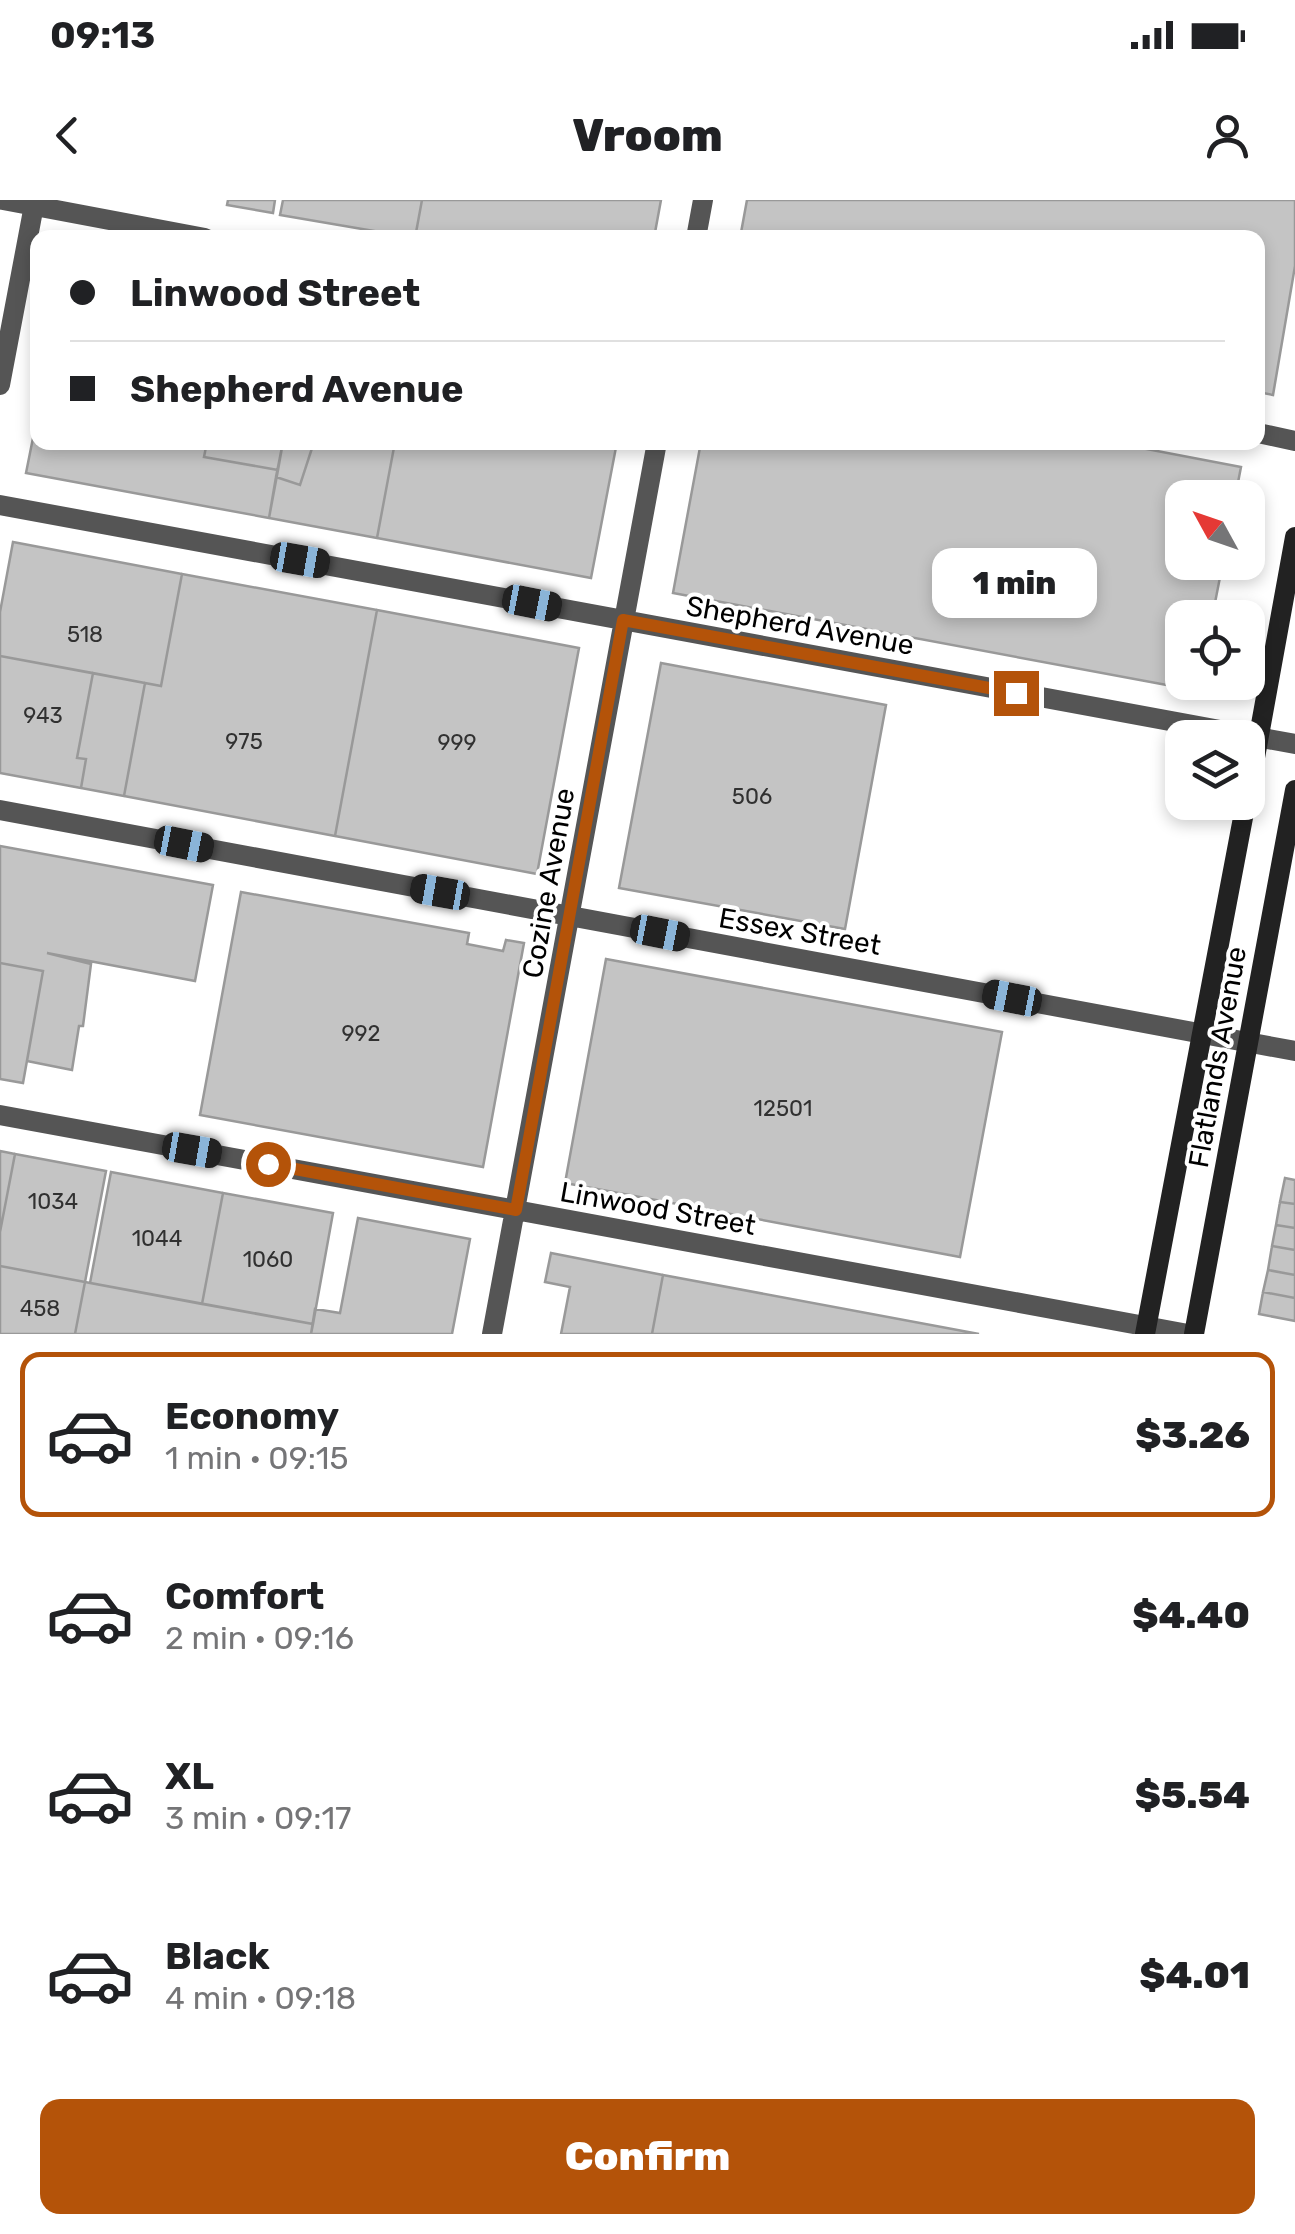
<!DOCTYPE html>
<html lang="en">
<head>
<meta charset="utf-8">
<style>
	:root { --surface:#fff; --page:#f6f6f6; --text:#202124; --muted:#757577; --line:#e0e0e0; --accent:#b45309 }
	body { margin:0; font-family:Rubik,sans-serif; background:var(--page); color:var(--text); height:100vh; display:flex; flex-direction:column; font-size:38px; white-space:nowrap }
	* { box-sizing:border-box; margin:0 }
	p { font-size:32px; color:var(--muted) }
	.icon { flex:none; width:55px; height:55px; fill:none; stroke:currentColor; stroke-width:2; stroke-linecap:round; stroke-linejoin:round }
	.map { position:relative; height:1134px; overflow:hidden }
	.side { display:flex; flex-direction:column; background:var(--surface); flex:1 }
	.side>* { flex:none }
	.top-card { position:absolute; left:30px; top:30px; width:1235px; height:220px; border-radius:20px; box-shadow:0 5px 15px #0003; display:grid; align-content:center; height:220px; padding:0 40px; background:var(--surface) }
	.needle { width:65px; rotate:310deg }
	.buttons { position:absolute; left:1165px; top:280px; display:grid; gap:20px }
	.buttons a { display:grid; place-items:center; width:100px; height:100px; border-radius:20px; background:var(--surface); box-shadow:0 5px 15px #0003; font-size:50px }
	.end { position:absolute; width:45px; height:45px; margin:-22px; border:12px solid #b45309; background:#fff; box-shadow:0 0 0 5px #fff }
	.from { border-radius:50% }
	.bubble { position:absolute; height:70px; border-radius:20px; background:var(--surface); box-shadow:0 5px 15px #0003; font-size:32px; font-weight:800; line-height:70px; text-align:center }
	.car { position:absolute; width:30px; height:60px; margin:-30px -15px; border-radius:12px; box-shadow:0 0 8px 2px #0007; background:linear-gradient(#222 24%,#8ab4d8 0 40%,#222 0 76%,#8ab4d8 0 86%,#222 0) }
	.top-card b { display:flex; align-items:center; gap:35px; height:95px; font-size:38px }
	.top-card b+b { border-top:2px solid var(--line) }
	.top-card i { width:25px; height:25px; background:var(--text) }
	ul { padding:18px 0 0; list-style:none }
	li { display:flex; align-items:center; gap:30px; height:165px; margin:0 20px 15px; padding:0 20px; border:5px solid transparent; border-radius:20px }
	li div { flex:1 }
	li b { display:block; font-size:38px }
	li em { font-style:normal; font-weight:800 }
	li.current { border-color:var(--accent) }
	li>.icon { width:90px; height:90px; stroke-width:1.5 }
	.primary-button { display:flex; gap:20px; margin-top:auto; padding:20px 40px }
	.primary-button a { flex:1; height:115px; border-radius:20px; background:var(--accent); color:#fff; font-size:40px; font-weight:800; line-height:115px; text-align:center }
	.status { display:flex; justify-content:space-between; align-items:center; height:70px; padding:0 50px; background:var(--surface); direction:ltr }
	.status svg { height:28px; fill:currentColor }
	header { display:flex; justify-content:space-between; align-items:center; height:130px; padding:0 40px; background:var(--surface); font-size:45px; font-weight:800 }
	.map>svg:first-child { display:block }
	.building { fill:#c4c4c4; stroke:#999; stroke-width:2.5 }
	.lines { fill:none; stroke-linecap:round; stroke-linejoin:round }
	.minor { stroke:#555; stroke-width:20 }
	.secondary { stroke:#222; stroke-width:20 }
	.route { stroke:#b45309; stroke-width:12 }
	.labels { text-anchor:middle; stroke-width:8; stroke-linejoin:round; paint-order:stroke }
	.number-label { font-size:22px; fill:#313131 }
	.street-label { font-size:28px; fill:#000; stroke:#fff }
</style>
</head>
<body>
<div class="status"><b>09:13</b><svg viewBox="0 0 49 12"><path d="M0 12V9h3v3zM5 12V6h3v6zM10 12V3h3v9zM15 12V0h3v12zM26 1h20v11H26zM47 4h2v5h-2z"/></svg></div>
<header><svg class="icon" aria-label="back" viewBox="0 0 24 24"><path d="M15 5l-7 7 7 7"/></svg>Vroom<svg class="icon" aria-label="person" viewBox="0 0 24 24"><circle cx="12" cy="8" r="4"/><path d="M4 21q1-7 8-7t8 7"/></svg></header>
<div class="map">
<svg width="1295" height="1134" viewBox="0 0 1295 1134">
	<rect width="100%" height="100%" fill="#fff"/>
	<path class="building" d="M 228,0 L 275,0 L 273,13 L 227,5 Z
		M 283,0 L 422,0 L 415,38 L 280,15 Z
		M 422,0 L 661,0 L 654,38 L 415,38 Z
		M 747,0 L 1295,0 L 1295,66 L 1273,195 L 1258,192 L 1258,38 L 740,38 Z
		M 38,213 L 38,242 L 207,242 L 204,257 L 278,270 L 269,318 L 26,273 Z
		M 207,242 L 283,242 L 278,270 L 204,257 Z
		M 283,242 L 314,242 L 300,285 L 276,277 Z
		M 314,242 L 395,242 L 377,338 L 269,318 L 276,277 L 300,285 Z
		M 395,242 L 617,242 L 591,378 L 377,338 Z
		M 701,242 L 1110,242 L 1241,267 L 1235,298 L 1182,298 L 1182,362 L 1223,362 L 1212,418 L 1182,418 L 1182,482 L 1200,482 L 1199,491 L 673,393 Z
		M 13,342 L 182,374 L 161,486 L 0,456 L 0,412 Z
		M 182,374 L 377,410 L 335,636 L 124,596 L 145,483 L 161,486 Z
		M 377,410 L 579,448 L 537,674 L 335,636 Z
		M 0,456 L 93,473 L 77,558 L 86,559 L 81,588 L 0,573 Z
		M 661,463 L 886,505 L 845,729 L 619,688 Z
		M 93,473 L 145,483 L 124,596 L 81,588 L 86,559 L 77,558 Z
		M 0,646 L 213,685 L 195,781 L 47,753 L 91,764 L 83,826 L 79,826 L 72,870 L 27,861 L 43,771 L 0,763 Z
		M 241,692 L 469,733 L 467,744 L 503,751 L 506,740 L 524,743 L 483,967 L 200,915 Z
		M 606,759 L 1002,832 L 960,1057 L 565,983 Z
		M 0,763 L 43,771 L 23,883 L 0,879 Z
		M 0,951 L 15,954 L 0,1032 Z
		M 15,954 L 106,971 L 85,1082 L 0,1066 L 0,1032 Z
		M 111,972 L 223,993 L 202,1104 L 90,1083 Z
		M 1285,978 L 1295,980 L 1295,1004 L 1280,1002 Z
		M 223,993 L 333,1013 L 313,1124 L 202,1104 Z
		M 1280,1002 L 1295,1004 L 1295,1028 L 1276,1025 Z
		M 358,1018 L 470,1039 L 452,1134 L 311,1134 L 315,1109 L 340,1113 Z
		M 1276,1025 L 1295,1028 L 1295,1050 L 1272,1046 Z
		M 1272,1046 L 1295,1050 L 1295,1075 L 1268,1070 Z
		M 551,1053 L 663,1075 L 652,1134 L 561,1134 L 570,1087 L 545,1082 Z
		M 0,1066 L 85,1082 L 75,1134 L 0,1134 Z
		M 1268,1070 L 1295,1075 L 1295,1098 L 1263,1092 Z
		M 663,1075 L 979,1134 L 652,1134 Z
		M 85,1082 L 313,1124 L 311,1134 L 75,1134 Z
		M 1263,1092 L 1295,1098 L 1295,1121 L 1259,1114 Z"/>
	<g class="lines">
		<path class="minor" d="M 3,0 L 205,38
			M 696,38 L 703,0
			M 0,185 L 35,0
			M 1258,233 L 1295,241
			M 0,305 L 1295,544
			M 0,610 L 1295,851
			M 0,915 L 1188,1134
			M 492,1134 L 657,242"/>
		<path class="secondary" d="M 1248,596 L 1295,337
			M 1145,1134 L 1246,602
			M 1194,1134 L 1295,590"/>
	</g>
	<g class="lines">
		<path class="route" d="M 268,964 L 516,1010 L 623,420 L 1016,493"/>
	</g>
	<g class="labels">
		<g class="number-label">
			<text x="85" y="442">518</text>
			<text x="43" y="523">943</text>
			<text x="244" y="549">975</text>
			<text x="457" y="550">999</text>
			<text x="752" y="604">506</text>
			<text x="361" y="841">992</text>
			<text x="783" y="916">12501</text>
			<text x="53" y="1009">1034</text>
			<text x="157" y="1046">1044</text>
			<text x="268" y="1067">1060</text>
			<text x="40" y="1116">458</text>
		</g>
		<g class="street-label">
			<text transform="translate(800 425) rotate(10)" y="10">Shepherd Avenue</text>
			<text transform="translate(548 683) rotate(-80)" y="10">Cozine Avenue</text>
			<text transform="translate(800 731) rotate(10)" y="10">Essex Street</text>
			<text transform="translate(1217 857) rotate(-80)" y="10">Flatlands Avenue</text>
			<text transform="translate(658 1008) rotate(10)" y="10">Linwood Street</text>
		</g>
	</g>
</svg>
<div class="buttons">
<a><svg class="needle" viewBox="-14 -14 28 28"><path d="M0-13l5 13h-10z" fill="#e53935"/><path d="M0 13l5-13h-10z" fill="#757577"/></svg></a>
<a><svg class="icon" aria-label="locate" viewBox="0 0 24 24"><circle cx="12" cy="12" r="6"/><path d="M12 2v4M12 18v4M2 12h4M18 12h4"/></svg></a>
<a><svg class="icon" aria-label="layers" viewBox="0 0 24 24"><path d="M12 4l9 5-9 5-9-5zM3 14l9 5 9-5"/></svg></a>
</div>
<i class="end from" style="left:268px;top:964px"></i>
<i class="end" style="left:1016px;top:493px"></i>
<div class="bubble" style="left:932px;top:348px;width:165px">1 min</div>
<i class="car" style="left:300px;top:360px;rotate:100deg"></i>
<i class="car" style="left:532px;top:403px;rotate:101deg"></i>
<i class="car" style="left:184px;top:644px;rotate:101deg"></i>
<i class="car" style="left:440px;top:692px;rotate:280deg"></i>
<i class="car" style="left:660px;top:733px;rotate:101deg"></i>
<i class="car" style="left:1012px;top:798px;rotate:281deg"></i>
<i class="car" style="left:192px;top:950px;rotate:100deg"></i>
<div class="top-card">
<b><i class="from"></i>Linwood Street</b>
<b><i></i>Shepherd Avenue</b>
</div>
</div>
<section class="side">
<ul>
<li class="current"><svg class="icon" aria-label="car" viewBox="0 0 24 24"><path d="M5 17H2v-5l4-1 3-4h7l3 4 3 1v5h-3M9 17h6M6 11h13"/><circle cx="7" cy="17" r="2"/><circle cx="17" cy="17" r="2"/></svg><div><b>Economy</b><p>1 min · 09:15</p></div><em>$3.26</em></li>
<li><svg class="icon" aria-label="car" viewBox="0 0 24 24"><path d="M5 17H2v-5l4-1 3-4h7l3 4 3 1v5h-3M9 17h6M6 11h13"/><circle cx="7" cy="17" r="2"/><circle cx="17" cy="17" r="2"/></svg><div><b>Comfort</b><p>2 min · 09:16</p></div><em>$4.40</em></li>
<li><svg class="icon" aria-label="car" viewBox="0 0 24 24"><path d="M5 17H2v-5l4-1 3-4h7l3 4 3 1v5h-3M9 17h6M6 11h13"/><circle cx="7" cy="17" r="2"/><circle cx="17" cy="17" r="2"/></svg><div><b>XL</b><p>3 min · 09:17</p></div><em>$5.54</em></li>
<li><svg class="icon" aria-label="car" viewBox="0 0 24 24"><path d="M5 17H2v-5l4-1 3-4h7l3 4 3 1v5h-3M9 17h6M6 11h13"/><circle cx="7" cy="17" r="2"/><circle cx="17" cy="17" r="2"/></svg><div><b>Black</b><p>4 min · 09:18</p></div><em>$4.01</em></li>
</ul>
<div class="primary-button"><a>Confirm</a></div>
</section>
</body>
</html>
